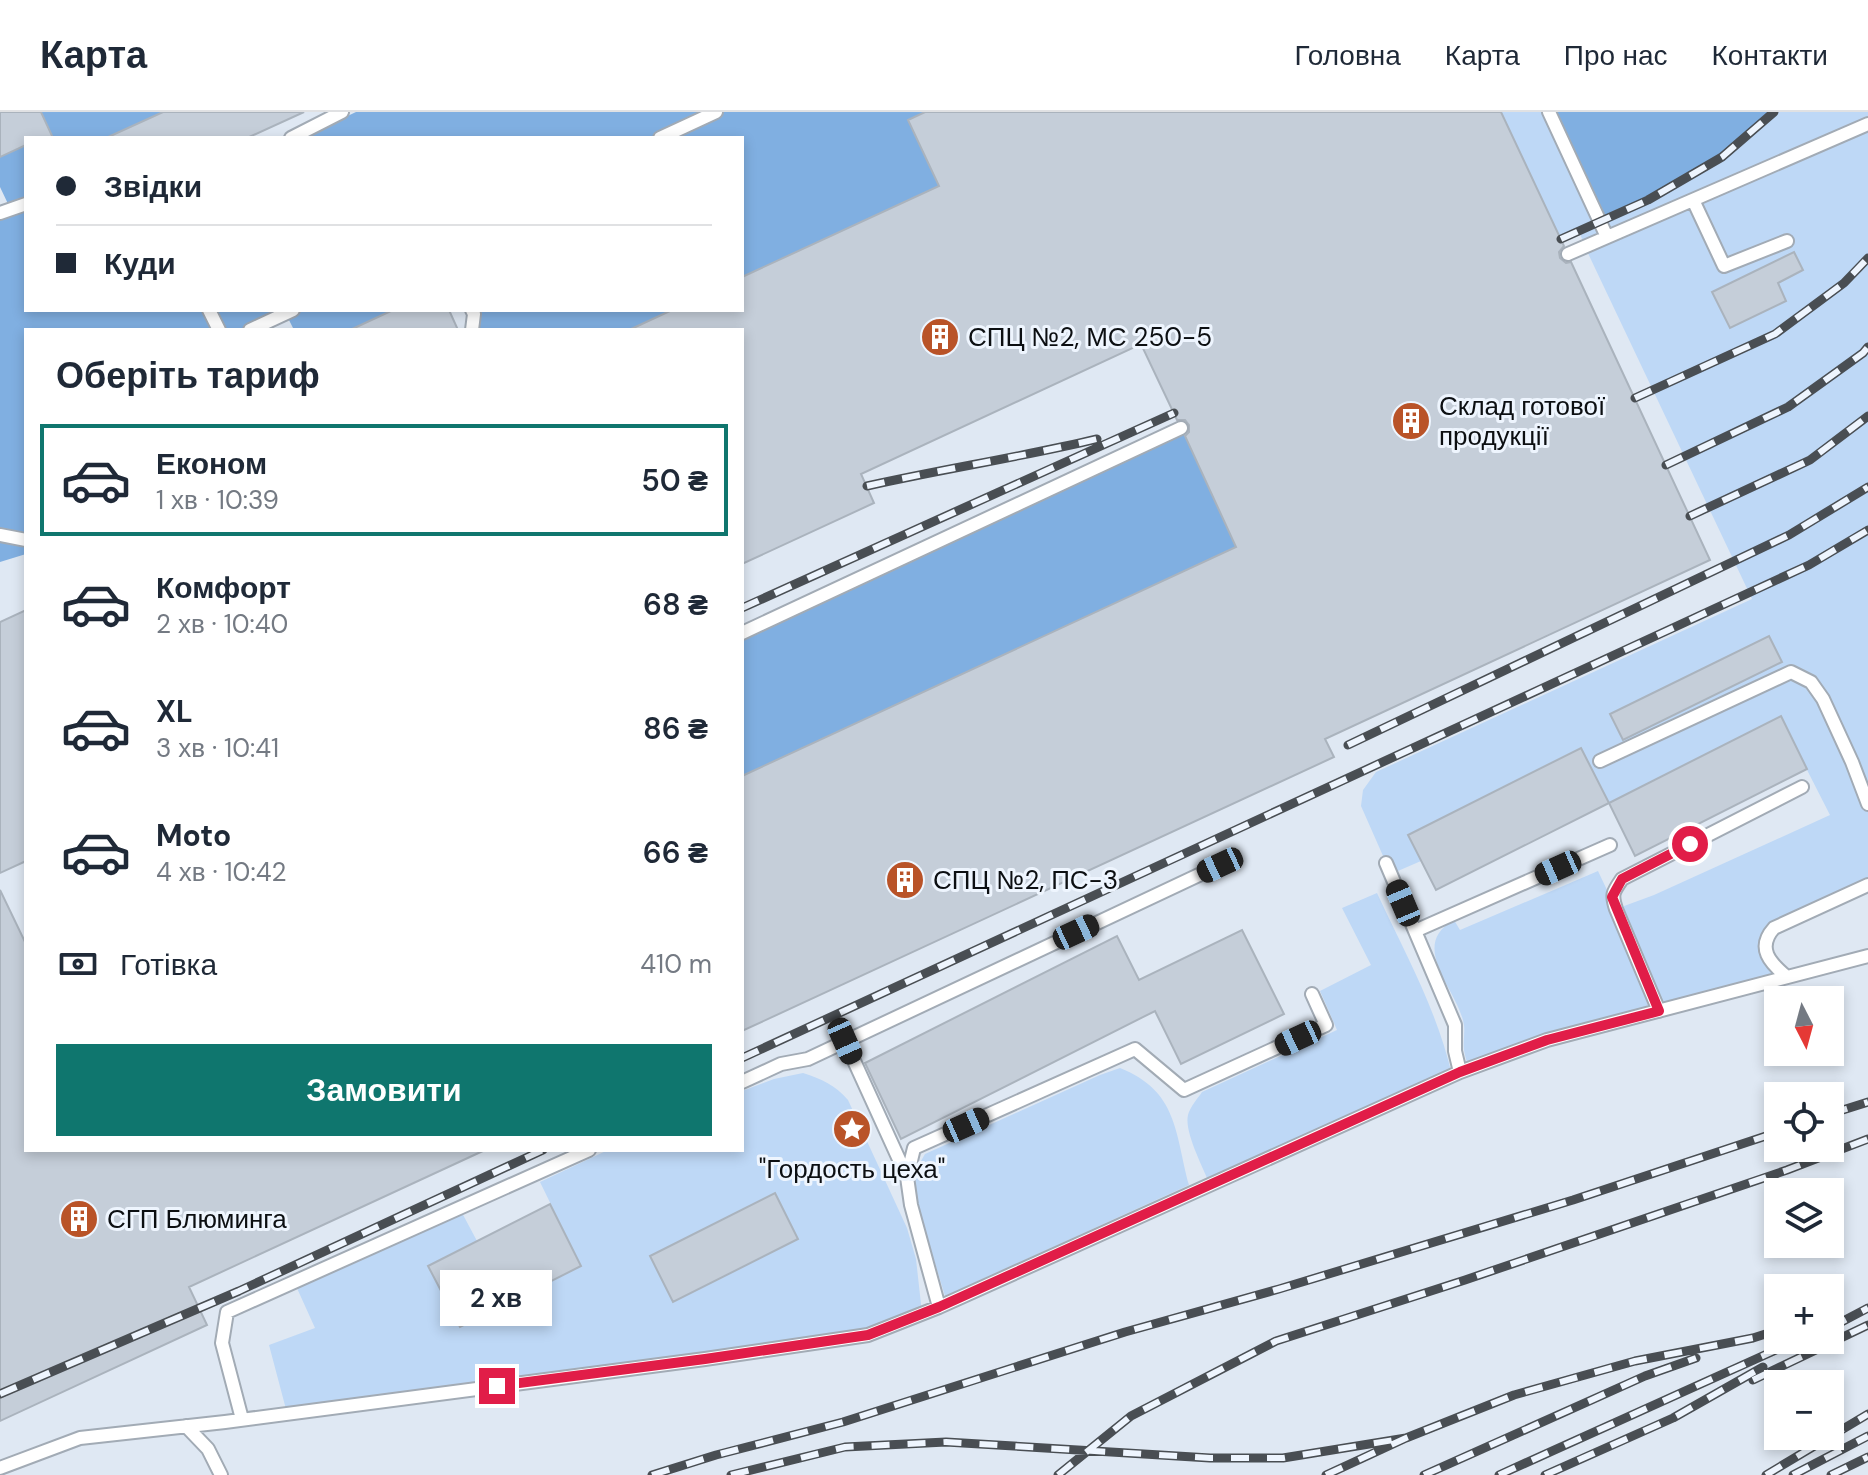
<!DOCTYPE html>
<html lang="uk">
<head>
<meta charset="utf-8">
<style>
	:root { --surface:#fff; --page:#f2f2f3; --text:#1f2937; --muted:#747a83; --line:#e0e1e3; --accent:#0f766e }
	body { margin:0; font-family:"DM Sans",sans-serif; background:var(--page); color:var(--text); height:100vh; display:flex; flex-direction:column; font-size:30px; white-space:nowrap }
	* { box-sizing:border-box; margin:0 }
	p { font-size:26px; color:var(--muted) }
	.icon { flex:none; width:44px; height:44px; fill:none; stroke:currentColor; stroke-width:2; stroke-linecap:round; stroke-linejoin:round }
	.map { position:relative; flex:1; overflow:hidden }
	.drawer { position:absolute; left:24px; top:216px; width:720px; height:824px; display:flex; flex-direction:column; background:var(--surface); border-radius:0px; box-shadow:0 4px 12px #0003 }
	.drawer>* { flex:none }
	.banner { position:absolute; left:24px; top:24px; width:720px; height:176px; border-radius:0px; box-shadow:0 4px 12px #0003; display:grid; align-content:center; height:176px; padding:0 32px; background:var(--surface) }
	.needle { width:52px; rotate:174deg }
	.buttons { position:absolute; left:1764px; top:874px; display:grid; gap:16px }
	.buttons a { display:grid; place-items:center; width:80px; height:80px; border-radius:0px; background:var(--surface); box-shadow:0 4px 12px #0003; font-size:40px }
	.end { position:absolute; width:36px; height:36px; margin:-18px; border:10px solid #e11d48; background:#fff; box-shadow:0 0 0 4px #fff }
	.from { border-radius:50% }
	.bubble { position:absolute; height:56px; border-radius:0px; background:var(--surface); box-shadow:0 4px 12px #0003; font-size:26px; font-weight:600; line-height:56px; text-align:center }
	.car { position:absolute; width:24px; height:48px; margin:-24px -12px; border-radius:10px; box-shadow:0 0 6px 2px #0007; background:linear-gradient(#222 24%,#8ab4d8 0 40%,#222 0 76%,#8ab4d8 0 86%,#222 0) }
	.banner b { display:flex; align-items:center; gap:28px; height:76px; font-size:30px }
	.banner b+b { border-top:2px solid var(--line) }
	.banner i { width:20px; height:20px; background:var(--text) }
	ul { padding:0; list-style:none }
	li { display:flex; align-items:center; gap:24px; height:112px; margin:0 16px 12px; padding:0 16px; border:4px solid transparent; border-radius:0px }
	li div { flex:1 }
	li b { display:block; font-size:30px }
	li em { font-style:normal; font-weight:600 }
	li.selected { border-color:var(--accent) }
	li>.icon { width:72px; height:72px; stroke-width:1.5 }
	h2 { padding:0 32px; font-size:36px; line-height:96px }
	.pay { display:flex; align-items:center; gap:20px; height:88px; padding:0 32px; font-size:30px }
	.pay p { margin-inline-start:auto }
	.button { display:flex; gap:16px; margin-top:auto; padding:16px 32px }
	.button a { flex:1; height:92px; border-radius:0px; background:var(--accent); color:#fff; font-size:32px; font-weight:600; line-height:92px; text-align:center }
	header { display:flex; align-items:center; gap:48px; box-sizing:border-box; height:112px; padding:0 40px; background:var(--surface); border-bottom:2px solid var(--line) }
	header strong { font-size:38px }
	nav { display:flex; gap:44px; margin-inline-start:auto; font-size:28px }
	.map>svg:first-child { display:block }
	.green { fill:#bed8f6 }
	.forest { fill:#80afe1 }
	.building { fill:#c5ced9; stroke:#aab3bd; stroke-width:2 }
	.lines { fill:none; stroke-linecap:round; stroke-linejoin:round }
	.service-casing { stroke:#a2abb5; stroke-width:16 }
	.service { stroke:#fff; stroke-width:12 }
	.rail-casing { stroke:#494e53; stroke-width:9 }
	.rail { stroke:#eef5fe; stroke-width:6; stroke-dasharray:18; stroke-linecap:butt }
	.route { stroke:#e11d48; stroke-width:10 }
	.labels { text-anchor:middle; stroke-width:6; stroke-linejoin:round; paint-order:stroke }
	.poi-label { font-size:26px; fill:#0c0f12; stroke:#eef5fe; text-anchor:start }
</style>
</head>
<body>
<header>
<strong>Карта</strong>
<nav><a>Головна</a><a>Карта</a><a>Про нас</a><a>Контакти</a></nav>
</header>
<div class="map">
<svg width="1868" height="1363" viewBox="0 0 1868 1363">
	<rect width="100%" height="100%" fill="#dfe8f3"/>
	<path class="green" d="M 1501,0 L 1551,0 L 1600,109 L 1648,88 L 1722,45 L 1774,0 L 1868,0 L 1868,772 L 1774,816 L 1766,833 L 1787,865 L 1469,957 C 1467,951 1465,944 1464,938 C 1463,930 1465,921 1464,913 C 1459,879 1407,834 1454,808 L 1460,818 L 1598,759 L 1616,797 L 1654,783 L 1830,703 L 1780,605 L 1609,691 L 1580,636 L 1409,723 L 1421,749 L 1391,762 L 1361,694 L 1363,678 L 1376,660 L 1752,487 L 1585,135 L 1579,119 L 1561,127 Z
		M 1377,781 C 1405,841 1437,898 1452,963 L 1210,1073 C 1203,1055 1184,1020 1188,1003 C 1190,995 1198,986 1202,980 L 1337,918 L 1320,879 L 1371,853 L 1342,796 Z
		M 1120,956 C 1178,979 1175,1021 1189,1073 L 945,1184 L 917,1093 L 915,1071 L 917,1056 L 925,1042 L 1100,963 Z
		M 803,961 C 822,967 835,973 848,988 L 907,1116 L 916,1147 L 922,1201 L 868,1223 L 287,1301 L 269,1233 L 315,1216 L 296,1174 L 461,1099 L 477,1129 L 429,1154 L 460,1215 L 581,1154 L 540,1070 L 608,1038 L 742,1038 L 742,979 L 774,967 Z"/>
	<path class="forest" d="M 41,0 L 163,0 L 130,15 L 135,26 L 41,26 Z
		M 356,0 L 925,0 L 909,8 L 939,74 L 742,165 L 742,26 L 301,26 Z
		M 1551,0 L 1774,0 L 1722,45 L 1648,88 L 1599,109 Z
		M 26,33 L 26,198 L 393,198 L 350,218 L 294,218 L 286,202 L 251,218 L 26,218 L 26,442 L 0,450 L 0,101 L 10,96 L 0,75 L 0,45 Z
		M 472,198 L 672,198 L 629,218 L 472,218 Z
		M 1181,316 L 1236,435 L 742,664 L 742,521 Z"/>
	<path class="building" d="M 0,0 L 41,0 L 53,26 L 26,26 L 26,33 L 0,45 Z
		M 163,0 L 304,0 L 247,26 L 106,26 Z
		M 925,0 L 1501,0 L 1564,134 L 1559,140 L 1560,146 L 1566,151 L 1571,150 L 1710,448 L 1325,627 L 1334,645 L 742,919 L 742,664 L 1236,435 L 1185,324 L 1189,320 L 1189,313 L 1185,308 L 1177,308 L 1141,232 L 861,362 L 874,391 L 742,452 L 742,218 L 629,218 L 672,198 L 742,198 L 742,165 L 939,74 L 908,8 Z
		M 1794,140 L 1803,158 L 1778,171 L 1786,189 L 1730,216 L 1712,180 Z
		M 393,198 L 449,198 L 458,218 L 350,218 Z
		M 26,498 L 26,749 L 0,761 L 0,510 Z
		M 1769,524 L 1782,550 L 1623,628 L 1610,602 Z
		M 1781,604 L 1807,657 L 1635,744 L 1609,691 Z
		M 1581,636 L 1609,691 L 1436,778 L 1408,723 Z
		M 0,778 L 26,832 L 26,1038 L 485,1038 L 189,1175 L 207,1213 L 0,1309 Z
		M 1242,818 L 1284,902 L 1181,952 L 1155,899 L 901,1027 L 865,951 L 1117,824 L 1139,868 Z
		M 775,1081 L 798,1127 L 673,1190 L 650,1144 Z
		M 550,1092 L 581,1154 L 460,1215 L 428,1154 Z"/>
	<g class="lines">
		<g class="service-casing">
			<path id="service" d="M 1549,0 L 1607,125
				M 291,26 L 342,0
				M 660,26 L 716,0
				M 1693,88 L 1724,154 L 1787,129
				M 0,101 L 26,92
				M 1568,142 L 1868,12
				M 209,198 L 219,218
				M 250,218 L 293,198
				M 472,218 L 474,202 L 472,198
				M 0,423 L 26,428
				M 742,521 L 1181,316
				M 1600,649 L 1791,560 L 1811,570 L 1823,587 L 1852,650 L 1868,692
				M 1415,819 L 1610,733
				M 1787,865 C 1770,851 1756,836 1774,816 L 1868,773
				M 1659,899 L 1616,797 C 1611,782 1613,780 1622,767 L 1802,675
				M 845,929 L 907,1065
				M 1460,960 L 1547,928 L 1868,844
				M 742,970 L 781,952 L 808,947 L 1220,753
				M 939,1195 L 1460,960 L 1455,939 L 1455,913 L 1386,751
				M 242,1307 L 222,1231 L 227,1200 L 589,1038
				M 186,1314 L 208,1337 L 221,1363
				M 0,1356 L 80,1326 L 225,1310 L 705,1247 L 868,1223 L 939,1195 L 911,1093 L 907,1065 L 914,1036 L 1135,937 L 1184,978 L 1326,913 L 1312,882"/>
		</g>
		<use href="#service" class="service"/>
		<g class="rail-casing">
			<path id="rail" d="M 1561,127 L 1648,88 L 1722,45 L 1774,0
				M 1635,286 L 1775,222 L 1844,171 L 1868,146
				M 1666,353 L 1788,295 L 1863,241 L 1868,235
				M 867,374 C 943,357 1021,345 1097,327
				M 1690,404 L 1810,348 L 1868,304
				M 742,496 L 1174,301
				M 1348,633 L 1789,423 L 1868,375
				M 742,946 L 1809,453 L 1868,418
				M 1830,1002 L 1868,990
				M 1830,1216 L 1868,1196
				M 1753,1268 L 1868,1213
				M 0,1282 L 239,1179 L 543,1038
				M 652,1363 L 716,1343 L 843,1310 L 1125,1220 L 1279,1177 L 1573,1088 L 1778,1020
				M 731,1363 L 845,1335 L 946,1330 L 1210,1346 L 1283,1346 L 1406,1326
				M 1058,1363 L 1131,1304 L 1276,1229 L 1465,1168 L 1787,1058 L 1868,1027
				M 1326,1363 L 1406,1326 L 1514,1283 L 1635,1249 L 1753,1226 L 1778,1218
				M 1424,1363 L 1645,1264 L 1696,1246
				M 1499,1363 L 1798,1228
				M 1545,1363 L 1673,1306 L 1763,1255
				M 1766,1363 L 1868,1302
				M 1793,1363 L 1868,1324
				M 1831,1363 L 1868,1345"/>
		</g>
		<use href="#rail" class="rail"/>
	</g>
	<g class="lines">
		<path class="route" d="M 497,1274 L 705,1247 L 868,1223 L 939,1195 L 1460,960 L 1547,928 L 1659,899 L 1612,785 L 1622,767 L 1690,732"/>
	</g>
	<defs>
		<g id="building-disc" transform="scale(2)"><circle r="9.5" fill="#b95328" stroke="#eef5fe"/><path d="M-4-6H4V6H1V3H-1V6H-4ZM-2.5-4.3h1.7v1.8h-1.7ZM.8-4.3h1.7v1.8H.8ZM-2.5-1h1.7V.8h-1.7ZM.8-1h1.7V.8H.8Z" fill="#fff"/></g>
		<g id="sight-disc" transform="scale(2)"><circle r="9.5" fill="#b95328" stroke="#eef5fe"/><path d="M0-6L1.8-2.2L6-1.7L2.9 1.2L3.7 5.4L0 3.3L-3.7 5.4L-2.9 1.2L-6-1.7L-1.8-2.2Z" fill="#fff"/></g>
	</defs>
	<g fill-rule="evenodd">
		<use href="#building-disc" x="940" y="225"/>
		<use href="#building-disc" x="1411" y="309"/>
		<use href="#building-disc" x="905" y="768"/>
		<use href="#sight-disc" x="852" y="1017"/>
		<use href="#building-disc" x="79" y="1107"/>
	</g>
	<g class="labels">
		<g class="poi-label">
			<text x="968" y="234">СПЦ №2, МС 250-5</text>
			<text x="1439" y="303">Склад готової<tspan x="1439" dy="30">продукції</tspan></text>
			<text x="933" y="777">СПЦ №2, ПС-3</text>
			<text x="852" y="1066" text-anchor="middle">"Гордость цеха"</text>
			<text x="107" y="1116">СГП Блюминга</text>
		</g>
	</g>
</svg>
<div class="buttons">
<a><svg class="needle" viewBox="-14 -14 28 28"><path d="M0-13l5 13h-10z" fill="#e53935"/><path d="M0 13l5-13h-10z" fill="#747a83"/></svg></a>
<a><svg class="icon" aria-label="locate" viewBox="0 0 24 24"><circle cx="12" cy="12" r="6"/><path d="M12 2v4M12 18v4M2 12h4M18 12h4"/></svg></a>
<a><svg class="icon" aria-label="layers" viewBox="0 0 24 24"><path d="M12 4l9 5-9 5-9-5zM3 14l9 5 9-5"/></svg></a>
<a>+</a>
<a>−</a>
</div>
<i class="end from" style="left:1690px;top:732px"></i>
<i class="end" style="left:497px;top:1274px"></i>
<div class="bubble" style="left:440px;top:1158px;width:112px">2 хв</div>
<i class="car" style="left:1220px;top:753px;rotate:245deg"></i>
<i class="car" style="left:1558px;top:756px;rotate:246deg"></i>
<i class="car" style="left:1403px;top:791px;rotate:337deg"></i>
<i class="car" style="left:1076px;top:820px;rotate:65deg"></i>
<i class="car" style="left:1298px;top:926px;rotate:245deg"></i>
<i class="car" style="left:845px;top:929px;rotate:156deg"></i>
<i class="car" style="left:966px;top:1013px;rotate:66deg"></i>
<div class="banner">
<b><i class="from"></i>Звідки</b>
<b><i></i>Куди</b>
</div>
<section class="drawer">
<h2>Оберіть тариф</h2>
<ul>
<li class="selected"><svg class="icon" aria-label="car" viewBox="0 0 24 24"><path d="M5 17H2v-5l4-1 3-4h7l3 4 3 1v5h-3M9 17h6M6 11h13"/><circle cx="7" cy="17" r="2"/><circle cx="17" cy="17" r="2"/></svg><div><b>Економ</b><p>1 хв · 10:39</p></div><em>50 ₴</em></li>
<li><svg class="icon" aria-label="car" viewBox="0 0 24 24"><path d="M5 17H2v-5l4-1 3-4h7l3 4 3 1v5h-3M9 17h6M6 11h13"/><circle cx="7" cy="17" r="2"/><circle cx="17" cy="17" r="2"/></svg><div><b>Комфорт</b><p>2 хв · 10:40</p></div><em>68 ₴</em></li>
<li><svg class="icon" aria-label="car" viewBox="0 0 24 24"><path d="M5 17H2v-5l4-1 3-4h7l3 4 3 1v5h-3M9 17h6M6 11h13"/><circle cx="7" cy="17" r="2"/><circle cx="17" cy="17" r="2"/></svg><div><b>XL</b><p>3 хв · 10:41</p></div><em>86 ₴</em></li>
<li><svg class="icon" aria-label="car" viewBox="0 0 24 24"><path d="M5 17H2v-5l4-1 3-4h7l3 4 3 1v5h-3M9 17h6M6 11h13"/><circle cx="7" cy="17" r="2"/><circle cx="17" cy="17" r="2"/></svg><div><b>Moto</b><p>4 хв · 10:42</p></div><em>66 ₴</em></li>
</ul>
<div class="pay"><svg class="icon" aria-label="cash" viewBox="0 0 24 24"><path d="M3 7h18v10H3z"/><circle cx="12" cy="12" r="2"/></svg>Готівка<p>410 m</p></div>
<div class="button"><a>Замовити</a></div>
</section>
</div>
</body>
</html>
